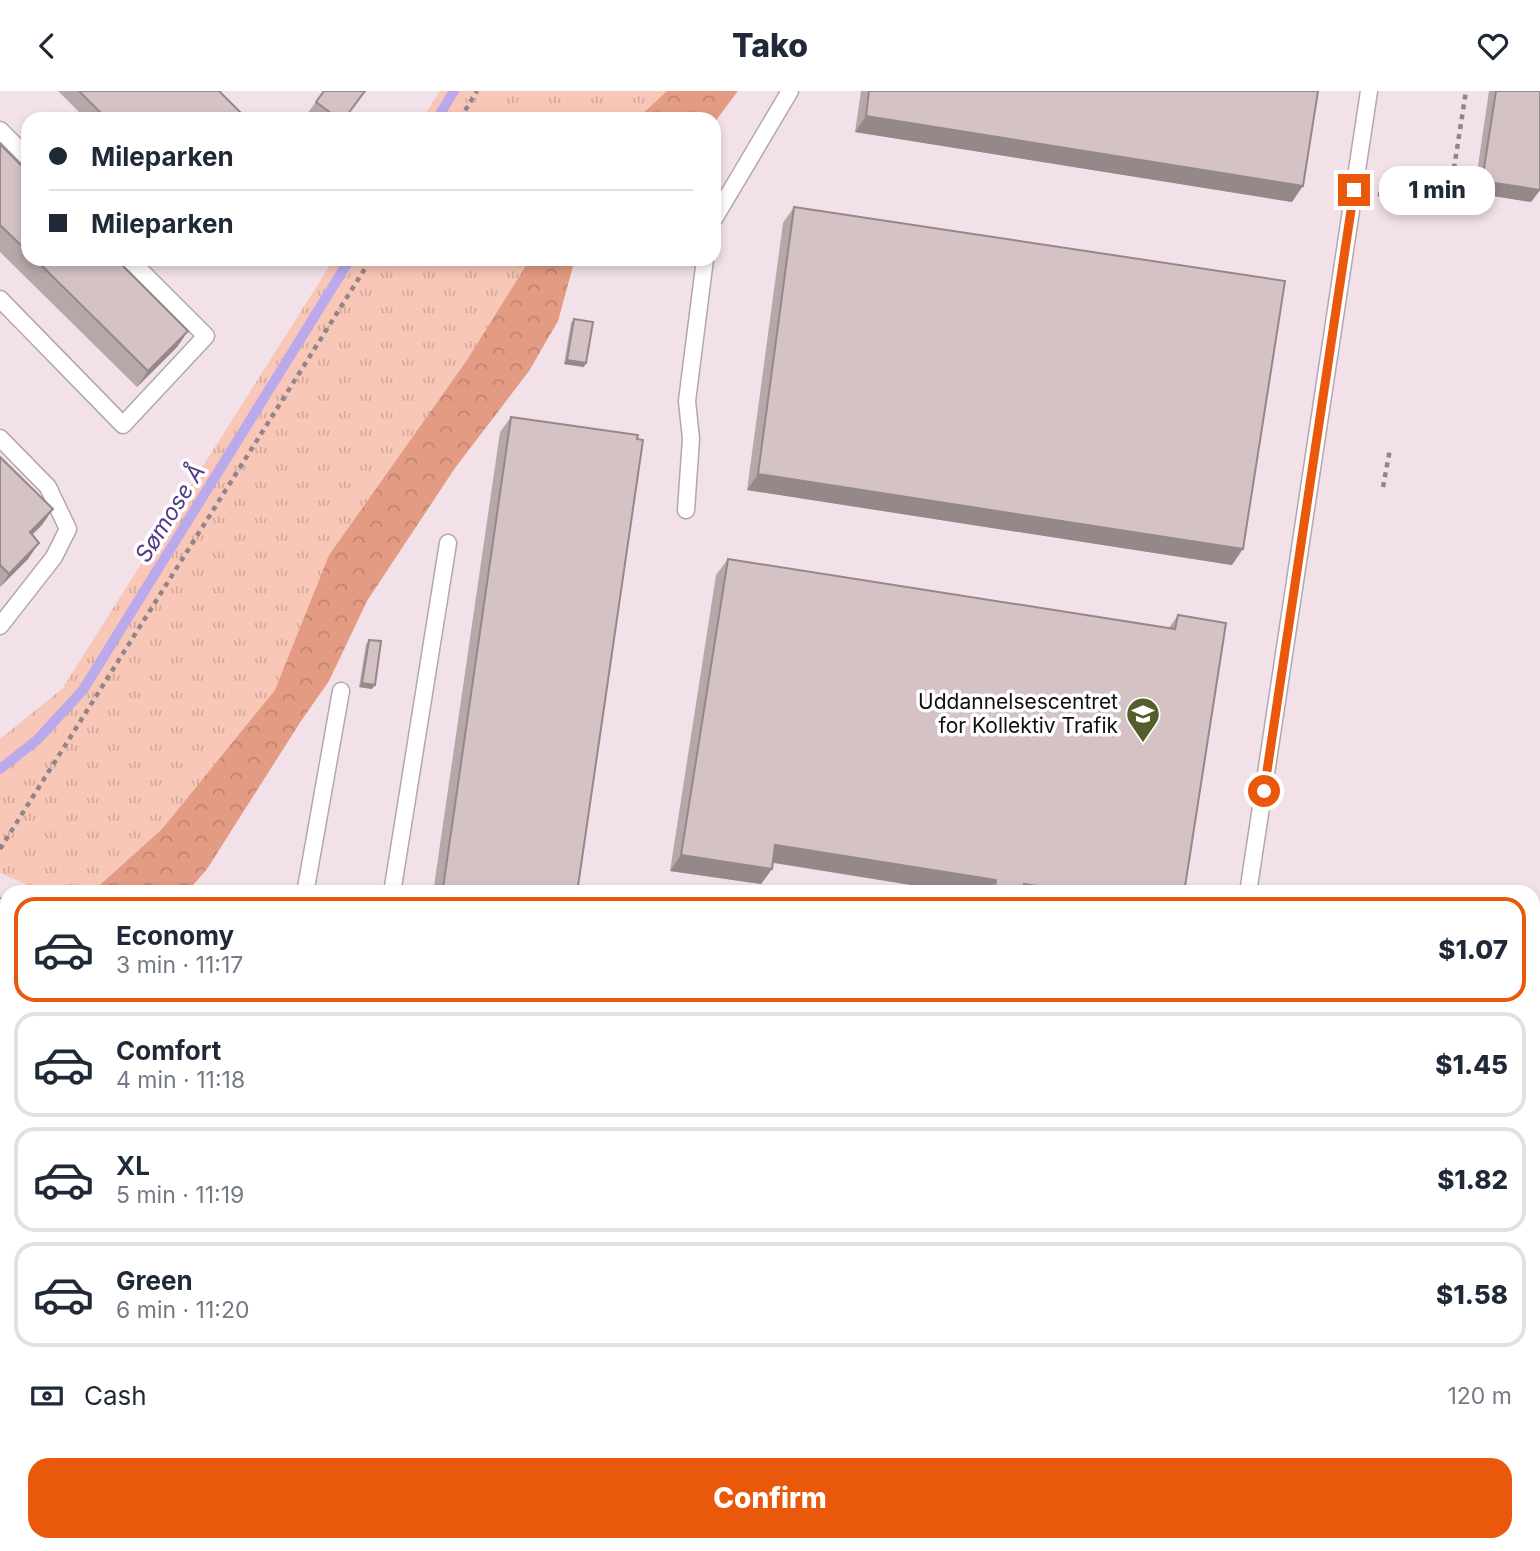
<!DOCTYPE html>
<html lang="en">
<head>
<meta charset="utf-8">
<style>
	:root { --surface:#fff; --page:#f6f6f7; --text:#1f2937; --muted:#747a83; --line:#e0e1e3; --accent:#ea580c }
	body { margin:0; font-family:Inter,sans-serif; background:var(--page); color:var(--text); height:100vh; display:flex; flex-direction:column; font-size:26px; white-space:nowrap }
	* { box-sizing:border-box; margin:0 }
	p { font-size:23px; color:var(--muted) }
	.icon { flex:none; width:38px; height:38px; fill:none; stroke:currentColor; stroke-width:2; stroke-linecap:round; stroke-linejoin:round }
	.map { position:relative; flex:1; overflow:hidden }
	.panel { position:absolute; left:0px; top:794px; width:1540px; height:667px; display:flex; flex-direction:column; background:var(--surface); border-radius:21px 21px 0 0; box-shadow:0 4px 10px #0003 }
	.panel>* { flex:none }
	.guide { position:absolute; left:21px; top:21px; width:700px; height:154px; border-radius:21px; box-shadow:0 4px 10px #0003; display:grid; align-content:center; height:154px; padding:0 28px; background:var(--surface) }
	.end { position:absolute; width:32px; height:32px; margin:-16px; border:9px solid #ea580c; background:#fff; box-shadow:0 0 0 4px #fff }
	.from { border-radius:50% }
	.bubble { position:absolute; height:49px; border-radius:21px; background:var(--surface); box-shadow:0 4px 10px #0003; font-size:23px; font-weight:800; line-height:49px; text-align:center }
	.guide b { display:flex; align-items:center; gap:24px; height:66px; font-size:26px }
	.guide b+b { border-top:2px solid var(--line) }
	.guide i { width:18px; height:18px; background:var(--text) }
	ul { padding:12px 0 0; list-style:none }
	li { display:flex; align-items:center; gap:21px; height:105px; margin:0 14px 10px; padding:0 14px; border:4px solid var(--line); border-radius:21px }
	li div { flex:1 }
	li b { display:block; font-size:26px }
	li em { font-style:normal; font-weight:800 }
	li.on { border-color:var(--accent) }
	li>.icon { width:63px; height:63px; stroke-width:1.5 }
	.pay { display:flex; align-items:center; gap:18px; height:77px; padding:0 28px; font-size:26px }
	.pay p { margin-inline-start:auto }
	.cta { display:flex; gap:14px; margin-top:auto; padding:14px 28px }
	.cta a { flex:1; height:80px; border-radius:21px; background:var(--accent); color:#fff; font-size:28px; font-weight:800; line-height:80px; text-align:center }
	header { display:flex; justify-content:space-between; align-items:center; height:91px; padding:0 28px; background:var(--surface); font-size:32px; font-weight:800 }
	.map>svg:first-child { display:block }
	.grass { fill:url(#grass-tufts) }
	.forest { fill:url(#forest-crowns) }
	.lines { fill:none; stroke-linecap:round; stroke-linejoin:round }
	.stream { stroke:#baaaeb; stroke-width:10 }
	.lane-casing { stroke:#b5a6ad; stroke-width:19 }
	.street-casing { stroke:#b5a6ad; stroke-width:33 }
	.secondary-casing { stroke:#b5a6ad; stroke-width:42 }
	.path { stroke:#91858b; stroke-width:4.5; stroke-dasharray:5 5; stroke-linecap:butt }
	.lane { stroke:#fff; stroke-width:16 }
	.street { stroke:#fff; stroke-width:30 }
	.secondary { stroke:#f2def5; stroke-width:38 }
	.wall { fill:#b6a7a9 }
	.shaded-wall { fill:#948889 }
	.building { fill:#d4c2c4; stroke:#948889; stroke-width:2 }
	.route { stroke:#ea580c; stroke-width:9 }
	.labels { text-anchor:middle; stroke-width:7; stroke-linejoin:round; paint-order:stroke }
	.poi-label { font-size:21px; fill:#120d0f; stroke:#fff; text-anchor:end }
	.water-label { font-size:23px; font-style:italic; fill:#523a86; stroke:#fff }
</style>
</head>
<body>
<header><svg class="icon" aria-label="back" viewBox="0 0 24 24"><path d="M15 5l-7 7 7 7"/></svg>Tako<svg class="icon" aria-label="heart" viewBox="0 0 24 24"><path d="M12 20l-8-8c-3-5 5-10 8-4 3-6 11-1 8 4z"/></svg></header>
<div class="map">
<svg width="1540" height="1460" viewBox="0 0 1540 1460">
	<defs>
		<pattern id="grass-tufts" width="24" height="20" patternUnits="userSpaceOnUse" patternTransform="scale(1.75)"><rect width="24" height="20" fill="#f9c7b7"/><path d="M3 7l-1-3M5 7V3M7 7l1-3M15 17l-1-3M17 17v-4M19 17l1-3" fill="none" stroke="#d4aa9c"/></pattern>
		<pattern id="forest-crowns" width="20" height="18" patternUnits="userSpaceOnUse" patternTransform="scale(1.75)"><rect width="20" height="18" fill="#e39b83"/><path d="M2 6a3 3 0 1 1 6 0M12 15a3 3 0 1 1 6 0" fill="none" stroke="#c28470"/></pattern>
	</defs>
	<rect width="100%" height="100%" fill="#f2e1e9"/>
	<path class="grass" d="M 440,0 L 667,0 L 637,28 L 422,28 Z
		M 334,168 L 530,168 L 467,269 L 329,464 L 275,599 L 162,738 L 92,801 L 44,801 L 0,782 L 0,648 L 62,598 Z
		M 0,860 L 7,863 L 7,1021 L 0,1032 Z"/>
	<path class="forest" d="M 667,0 L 738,0 L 714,32 L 714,28 L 637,28 Z
		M 530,168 L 575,168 L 558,230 L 529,280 L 455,377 L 367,510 L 329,590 L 301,630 L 207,778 L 187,801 L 92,801 L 162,738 L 275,599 L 329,464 L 467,269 Z"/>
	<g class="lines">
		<path class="stream" d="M 437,28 L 454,0
			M 0,678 L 37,649 L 83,599 L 350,168"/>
		<g class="lane-casing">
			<path id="lane" d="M 0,39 L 28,67
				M 714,128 L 790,0
				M 0,208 L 123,334 L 206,245 L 129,168
				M 0,347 L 48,396 L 68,438 L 54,466 L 0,535
				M 686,419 L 691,348 L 687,310 L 705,168
				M 309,802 L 306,797 L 341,600
				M 392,802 L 448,452
				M 1248,802 L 1369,0"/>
		</g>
		<g class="street-casing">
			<path id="street" d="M 482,1460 L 482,1454"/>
		</g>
		<g class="secondary-casing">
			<path id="secondary" d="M 0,827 L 7,830
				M 1533,933 L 1540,933"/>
		</g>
		<path class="path" d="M 460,28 L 477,0
			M 1378,103 L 1448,116 L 1466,0
			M 1422,122 L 1424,111
			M 1383,396 L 1390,358
			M 0,758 L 371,168"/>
		<use href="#lane" class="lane"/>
		<use href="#street" class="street"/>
		<use href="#secondary" class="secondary"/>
	</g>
	<path class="wall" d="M 58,0 L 219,0 L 247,28 L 86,28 Z
		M 324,0 L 345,28 L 313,28 L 307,23 Z
		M 861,0 L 1318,0 L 1292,111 L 855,41 Z
		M 1489,0 L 1540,0 L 1540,99 L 1531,111 L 1474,102 Z
		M 0,53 L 28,81 L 28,168 L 116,168 L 188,240 L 177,256 L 137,296 L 0,161 Z
		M 794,116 L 1232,474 L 747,399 L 783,132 Z
		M 574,228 L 584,276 L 564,273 L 571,232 Z
		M 511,326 L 577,802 L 433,802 L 500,341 Z
		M 0,366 L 42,434 L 32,444 L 28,468 L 0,496 Z
		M 728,468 L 1169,537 L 1178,524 L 1184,802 L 961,802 L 773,772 L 772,778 L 761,793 L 670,780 L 716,484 Z
		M 369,549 L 372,598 L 359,596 L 366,553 Z
		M 665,1454 L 1265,1454 L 1265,1460 L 665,1460 Z"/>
	<path class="shaded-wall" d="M 866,25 L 1303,95 L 1292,111 L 855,41 Z
		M 1482,90 L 1540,99 L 1531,111 L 1474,102 Z
		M 188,240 L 177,256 L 137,296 L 148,280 Z
		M 567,269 L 586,272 L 584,276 L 564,273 Z
		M 758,383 L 1243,458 L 1232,474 L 747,399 Z
		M 53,418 L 42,434 L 18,457 L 30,441 Z
		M 39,452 L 28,468 L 0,496 L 9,483 Z
		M 362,592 L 375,594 L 372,598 L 359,596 Z
		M 775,754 L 996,789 L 987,802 L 961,802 L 764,770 Z
		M 681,764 L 772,778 L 761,793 L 670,780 Z
		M 1024,793 L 1079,802 L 1018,802 Z
		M 443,797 L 476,802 L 439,802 Z
		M 1533,1317 L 1540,1317 L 1540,1333 L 1533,1333 Z
		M 0,1400 L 7,1400 L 7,1412 L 0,1412 Z"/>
	<path class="building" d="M 79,0 L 219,0 L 247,28 L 107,28 Z
		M 324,0 L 365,0 L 344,28 L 339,28 L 316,11 Z
		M 869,0 L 1318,0 L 1303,95 L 866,25 Z
		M 1496,0 L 1540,0 L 1540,99 L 1482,90 Z
		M 0,53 L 28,81 L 28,161 L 0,134 Z
		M 794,116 L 1285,190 L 1243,458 L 758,383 Z
		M 35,168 L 116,168 L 188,240 L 148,280 Z
		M 574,228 L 593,231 L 586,272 L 567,269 Z
		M 511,326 L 638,344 L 637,348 L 643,349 L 577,802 L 476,802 L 443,797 Z
		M 0,366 L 53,418 L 30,441 L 39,452 L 9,483 L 0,474 Z
		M 728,468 L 1175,538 L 1178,524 L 1226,532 L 1184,802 L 1079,802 L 1024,793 L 1022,802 L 994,802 L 996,789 L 775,754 L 772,778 L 681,764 Z
		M 369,549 L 381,550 L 375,594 L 362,592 Z
		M 1533,1063 L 1540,1063 L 1540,1317 L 1533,1317 Z
		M 0,1199 L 7,1199 L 7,1400 L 0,1400 Z
		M 676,1454 L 1265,1454 L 1265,1460 L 676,1460 Z"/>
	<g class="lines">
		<path class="route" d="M 1264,700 L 1354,99"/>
	</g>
	<defs>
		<g id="school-pin" transform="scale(1.75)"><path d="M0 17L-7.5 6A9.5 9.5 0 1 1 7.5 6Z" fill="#555d2b" stroke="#fff"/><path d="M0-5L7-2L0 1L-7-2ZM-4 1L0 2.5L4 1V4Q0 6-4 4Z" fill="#fff"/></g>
	</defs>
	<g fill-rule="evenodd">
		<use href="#school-pin" x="1143" y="623"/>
	</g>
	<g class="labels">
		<g class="poi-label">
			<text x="1118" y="618">Uddannelsescentret<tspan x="1118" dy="24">for Kollektiv Trafik</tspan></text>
		</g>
		<g class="water-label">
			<text transform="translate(170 422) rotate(-58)" y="8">Sømose Å</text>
		</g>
	</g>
</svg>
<i class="end from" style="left:1264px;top:700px"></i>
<i class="end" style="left:1354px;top:99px"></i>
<div class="bubble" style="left:1379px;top:75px;width:116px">1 min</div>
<div class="guide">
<b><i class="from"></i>Mileparken</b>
<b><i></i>Mileparken</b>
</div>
<section class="panel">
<ul>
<li class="on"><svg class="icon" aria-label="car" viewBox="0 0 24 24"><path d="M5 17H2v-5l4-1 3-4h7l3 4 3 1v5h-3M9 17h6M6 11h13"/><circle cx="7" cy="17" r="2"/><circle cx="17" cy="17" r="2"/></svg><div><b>Economy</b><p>3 min · 11:17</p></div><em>$1.07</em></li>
<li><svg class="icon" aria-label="car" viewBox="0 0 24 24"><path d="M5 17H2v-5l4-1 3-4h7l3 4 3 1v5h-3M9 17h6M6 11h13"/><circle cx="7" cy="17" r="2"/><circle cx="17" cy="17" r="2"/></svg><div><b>Comfort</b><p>4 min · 11:18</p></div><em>$1.45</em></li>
<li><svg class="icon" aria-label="car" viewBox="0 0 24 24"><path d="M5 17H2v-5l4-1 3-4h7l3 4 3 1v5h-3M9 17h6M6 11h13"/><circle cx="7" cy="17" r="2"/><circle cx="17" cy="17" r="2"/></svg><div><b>XL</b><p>5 min · 11:19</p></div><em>$1.82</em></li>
<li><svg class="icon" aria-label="car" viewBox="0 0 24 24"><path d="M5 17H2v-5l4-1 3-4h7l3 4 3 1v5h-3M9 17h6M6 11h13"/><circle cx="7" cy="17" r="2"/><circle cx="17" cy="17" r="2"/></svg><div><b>Green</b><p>6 min · 11:20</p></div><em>$1.58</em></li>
</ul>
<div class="pay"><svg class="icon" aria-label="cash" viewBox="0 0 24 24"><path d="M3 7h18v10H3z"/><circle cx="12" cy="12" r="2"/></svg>Cash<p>120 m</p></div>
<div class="cta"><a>Confirm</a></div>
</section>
</div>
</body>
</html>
